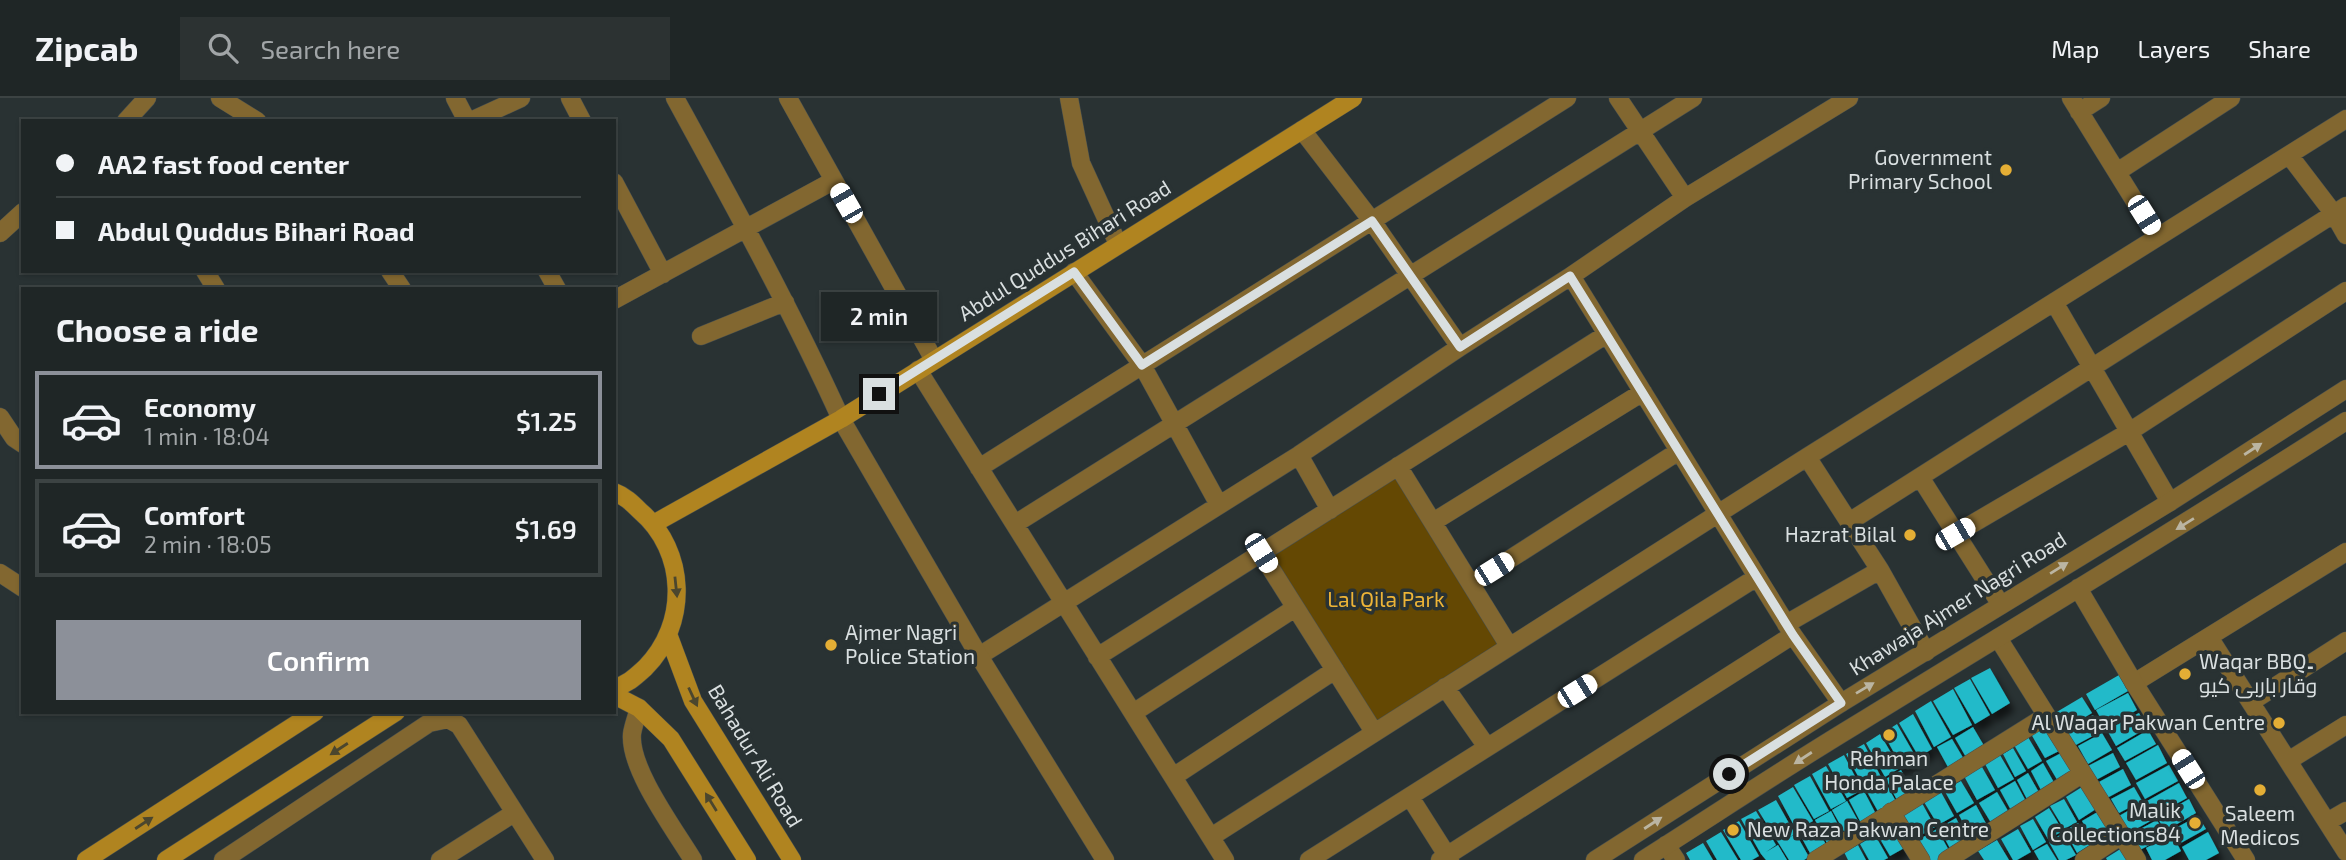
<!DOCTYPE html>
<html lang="en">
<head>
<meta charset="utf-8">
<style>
	:root { --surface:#1f2626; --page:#2c3232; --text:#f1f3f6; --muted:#a1a5a7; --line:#3c4343; --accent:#8c9099 }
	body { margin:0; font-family:"Exo 2",Cairo,sans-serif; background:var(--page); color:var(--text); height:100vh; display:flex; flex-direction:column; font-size:26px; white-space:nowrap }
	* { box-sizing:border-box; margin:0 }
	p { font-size:23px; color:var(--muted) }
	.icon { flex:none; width:38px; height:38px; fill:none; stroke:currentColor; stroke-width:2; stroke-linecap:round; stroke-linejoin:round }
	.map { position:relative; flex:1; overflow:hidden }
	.details { position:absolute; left:21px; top:189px; width:595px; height:427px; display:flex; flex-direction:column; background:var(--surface); border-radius:0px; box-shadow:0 2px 5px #0004,0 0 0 2px var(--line) }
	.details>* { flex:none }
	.hud { position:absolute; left:21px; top:21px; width:595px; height:154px; border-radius:0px; box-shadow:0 2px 5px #0004,0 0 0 2px var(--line); display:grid; align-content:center; height:154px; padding:0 35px; background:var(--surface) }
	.end { position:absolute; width:32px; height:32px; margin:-16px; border:9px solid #d9dfe0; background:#111; box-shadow:0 0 0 4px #111 }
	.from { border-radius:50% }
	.bubble { position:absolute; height:49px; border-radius:0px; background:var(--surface); box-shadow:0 2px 5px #0004,0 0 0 2px var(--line); font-size:23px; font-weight:600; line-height:49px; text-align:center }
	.car { position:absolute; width:21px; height:42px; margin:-21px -10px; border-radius:9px; box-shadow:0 0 5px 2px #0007; background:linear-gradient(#fff 24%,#345 0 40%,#fff 0 76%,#345 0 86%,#fff 0) }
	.hud b { display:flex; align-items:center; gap:24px; height:66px; font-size:26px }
	.hud b+b { border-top:2px solid var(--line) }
	.hud i { width:18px; height:18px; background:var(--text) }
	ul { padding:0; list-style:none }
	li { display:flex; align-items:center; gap:21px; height:98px; margin:0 14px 10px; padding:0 21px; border:4px solid var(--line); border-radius:0px }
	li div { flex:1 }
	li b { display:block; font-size:26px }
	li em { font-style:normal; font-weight:600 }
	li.current { border-color:var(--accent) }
	li>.icon { width:63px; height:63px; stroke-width:1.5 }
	h2 { padding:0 35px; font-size:32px; line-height:84px }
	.primary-button { display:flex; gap:14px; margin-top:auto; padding:14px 35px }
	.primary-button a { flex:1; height:80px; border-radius:0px; background:var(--accent); color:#fff; font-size:28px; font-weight:600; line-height:80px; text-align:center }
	header { display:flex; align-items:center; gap:42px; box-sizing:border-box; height:98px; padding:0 35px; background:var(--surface); border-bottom:2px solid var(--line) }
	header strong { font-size:33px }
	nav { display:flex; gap:38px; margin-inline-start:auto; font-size:24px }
	.search { width:490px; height:63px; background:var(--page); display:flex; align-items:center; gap:18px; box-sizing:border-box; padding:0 24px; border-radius:0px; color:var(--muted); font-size:26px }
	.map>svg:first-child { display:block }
	.green { fill:#644803 }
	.building { fill:#20bac9; filter:url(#shadow) }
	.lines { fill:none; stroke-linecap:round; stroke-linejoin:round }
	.minor-casing { stroke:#454e4f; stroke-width:19 }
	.tertiary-casing { stroke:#454e4f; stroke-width:19 }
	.secondary-casing { stroke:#454e4f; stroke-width:19 }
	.minor { stroke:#826730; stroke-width:18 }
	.tertiary { stroke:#826730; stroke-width:18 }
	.secondary { stroke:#b08420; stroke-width:18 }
	.oneway { fill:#bbb5a2 }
	.oneway2 { fill:#4b462e }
	.route { stroke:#d9dfe0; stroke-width:9 }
	.poi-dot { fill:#e4ae35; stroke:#293233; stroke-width:2.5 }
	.labels { text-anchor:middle; stroke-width:7; stroke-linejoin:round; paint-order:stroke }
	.poi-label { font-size:21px; fill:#d9dfe0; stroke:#293233; text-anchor:end }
	.street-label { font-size:21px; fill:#d9dfe0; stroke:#293233 }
	.park-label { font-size:21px; fill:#edb437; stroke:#293233 }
</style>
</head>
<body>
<header>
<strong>Zipcab</strong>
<div class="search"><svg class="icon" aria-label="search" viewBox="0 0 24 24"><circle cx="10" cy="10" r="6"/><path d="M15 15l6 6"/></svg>Search here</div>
<nav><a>Map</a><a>Layers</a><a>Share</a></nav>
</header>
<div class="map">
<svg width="2346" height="762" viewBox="0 0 2346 762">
	<defs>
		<filter id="shadow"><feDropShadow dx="4.5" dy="8" stdDeviation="3.5" flood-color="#0009"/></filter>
	</defs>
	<rect width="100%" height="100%" fill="#293233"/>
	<path class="green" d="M 1398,368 L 1509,548 L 1374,634 L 1261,455 Z"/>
	<path class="building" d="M 1990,570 L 2010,605 L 1992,616 L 1971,580 Z
		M 2119,577 L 2128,593 L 2095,612 L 2086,596 Z
		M 1970,581 L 1990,617 L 1975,626 L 1954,590 Z
		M 1953,591 L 1972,627 L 1953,637 L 1933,603 Z
		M 2128,595 L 2137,612 L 2106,630 L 2096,612 Z
		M 2082,599 L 2092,615 L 2065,631 L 2055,615 Z
		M 1931,603 L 1951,639 L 1934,649 L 1915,613 Z
		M 2139,615 L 2147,630 L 2116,648 L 2107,632 Z
		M 1913,616 L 1932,651 L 1919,659 L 1899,625 Z
		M 2093,617 L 2102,633 L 2074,648 L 2065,632 Z
		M 1897,626 L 1917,661 L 1902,669 L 1883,635 Z
		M 2048,628 L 2061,652 L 2045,660 L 2031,636 Z
		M 1973,629 L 1986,651 L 1967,661 L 1955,640 Z
		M 2148,632 L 2156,646 L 2125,663 L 2117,650 Z
		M 2102,635 L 2112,652 L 2088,666 L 2078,648 Z
		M 1880,636 L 1900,670 L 1885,679 L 1866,645 Z
		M 2028,639 L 2042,663 L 2028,671 L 2014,647 Z
		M 1952,641 L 1965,663 L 1949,671 L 1937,649 Z
		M 1864,646 L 1882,681 L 1865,691 L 1846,656 Z
		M 2158,647 L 2167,665 L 2136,682 L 2126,665 Z
		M 2013,650 L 2026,673 L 2015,679 L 2003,656 Z
		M 2063,654 L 2075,676 L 2059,685 L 2046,663 Z
		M 2113,655 L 2120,669 L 2096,682 L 2088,668 Z
		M 1844,657 L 1862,692 L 1847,700 L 1828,666 Z
		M 2000,657 L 2014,681 L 1998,690 L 1985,666 Z
		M 2043,665 L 2056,688 L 2043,696 L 2031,673 Z
		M 2169,667 L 2178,683 L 2145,701 L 2136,685 Z
		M 1826,668 L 1846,703 L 1831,711 L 1812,676 Z
		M 1982,669 L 1995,692 L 1977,702 L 1964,678 Z
		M 2123,671 L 2131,687 L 2107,700 L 2099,684 Z
		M 1901,672 L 1914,697 L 1899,706 L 1886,681 Z
		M 2028,675 L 2041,698 L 2029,705 L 2017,682 Z
		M 1810,678 L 1829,713 L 1814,721 L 1794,687 Z
		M 1884,682 L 1898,707 L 1880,717 L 1866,692 Z
		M 1961,683 L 1974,705 L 1957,715 L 1944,692 Z
		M 2015,683 L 2028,707 L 2013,716 L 2000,692 Z
		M 2179,685 L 2187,700 L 2156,717 L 2147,703 Z
		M 1793,689 L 1813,723 L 1797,733 L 1778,698 Z
		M 2082,689 L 2096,711 L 2079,722 L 2066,699 Z
		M 2134,689 L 2142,703 L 2119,715 L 2111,701 Z
		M 1864,693 L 1877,718 L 1862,727 L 1849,702 Z
		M 1941,694 L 1954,718 L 1938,727 L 1924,704 Z
		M 1997,694 L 2011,718 L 1993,728 L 1979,705 Z
		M 2064,701 L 2077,724 L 2064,731 L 2050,708 Z
		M 2189,701 L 2196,715 L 2165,733 L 2157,719 Z
		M 1776,702 L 1795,736 L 1786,741 L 1796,736 L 1809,759 L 1804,762 L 1789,762 L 1758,712 Z
		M 1847,703 L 1861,728 L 1846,737 L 1832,712 Z
		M 2145,703 L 2154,721 L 2129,735 L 2119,718 Z
		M 1922,705 L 1935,729 L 1916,740 L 1903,716 Z
		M 1976,707 L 1989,731 L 1971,740 L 1959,717 Z
		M 2049,710 L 2063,733 L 2048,741 L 2035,719 Z
		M 2101,712 L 2115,734 L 2095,746 L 2082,723 Z
		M 1756,713 L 1776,747 L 1766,754 L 1778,747 L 1787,762 L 1766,762 L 1761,756 L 1741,721 Z
		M 1831,713 L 1844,738 L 1828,747 L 1815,722 Z
		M 2198,718 L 2206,731 L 2179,746 L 2172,732 Z
		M 1956,720 L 1968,744 L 1952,754 L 1939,730 Z
		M 2033,721 L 2046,744 L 2033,752 L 2020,728 Z
		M 2157,722 L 2166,738 L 2140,752 L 2131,736 Z
		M 1739,723 L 1759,758 L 1752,762 L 1741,762 L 1723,732 Z
		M 1813,725 L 1827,748 L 1811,757 L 1798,733 Z
		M 2078,725 L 2090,747 L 2077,755 L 2065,733 Z
		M 1894,726 L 1906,749 L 1890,758 L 1877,736 Z
		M 1937,731 L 1951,756 L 1938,762 L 1928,762 L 1918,742 Z
		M 2018,731 L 2031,754 L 2017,762 L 2013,762 L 2001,741 Z
		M 1721,734 L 1738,762 L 1717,762 L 1706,743 Z
		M 2208,734 L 2219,755 L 2206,762 L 2189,762 L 2182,749 Z
		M 2063,735 L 2076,757 L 2066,762 L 2059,762 L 2049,744 Z
		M 2172,736 L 2181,753 L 2165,762 L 2152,762 L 2146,750 Z
		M 1875,737 L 1888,760 L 1884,762 L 1869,762 L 1860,746 Z
		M 1997,742 L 2009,762 L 1984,762 L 1978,753 Z
		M 1703,745 L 1713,762 L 1690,762 L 1686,755 Z
		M 2047,746 L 2057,762 L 2039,762 L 2034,753 Z
		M 1858,747 L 1866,762 L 1848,762 L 1844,754 Z
		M 2122,750 L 2130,762 L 2107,762 L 2106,760 Z"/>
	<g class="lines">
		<g class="minor-casing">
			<path id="minor" d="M 455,0 L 467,23
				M 570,0 L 582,23
				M 675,0 C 733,106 791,211 841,321
				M 788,0 L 934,262
				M 1069,0 L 1081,65 L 1118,146
				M 1618,0 L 1685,100
				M 2071,0 L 2157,139
				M 2079,14 L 2101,0
				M 126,23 L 147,0
				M 471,23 L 521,0
				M 1302,32 L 1372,123 L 1460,249
				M 2289,57 L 2334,116 L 2346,137
				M 2117,74 L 2231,0
				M 614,84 L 663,176
				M 0,135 L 23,114
				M 205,173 L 216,191
				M 547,173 L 557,191
				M 1074,174 L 1142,267 L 1219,407
				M 1571,178 L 1793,537 L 1841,605
				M 614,202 L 833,83
				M 2054,204 L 2170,404
				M 701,238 L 785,204
				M 918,272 L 1225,762
				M 0,319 L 14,340 L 23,346
				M 1299,357 L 1330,412
				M 1398,368 L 1509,548
				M 979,370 L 1567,0
				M 1920,379 L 2001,507
				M 1433,424 L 1643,294
				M 1849,424 L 2346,108
				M 1015,426 L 1693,0
				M 1955,436 L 2129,334 L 2346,193
				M 1261,455 L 1374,634
				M 1880,472 L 1926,554
				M 0,475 L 23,490
				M 1471,486 L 1679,353
				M 1786,526 L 1880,472 L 1807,359
				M 2209,539 L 2346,754
				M 1998,540 L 2137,762
				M 979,558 L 1299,357 L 1460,249 L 1571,178 L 1685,100 L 1849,0
				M 1097,559 L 1607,236
				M 2134,585 L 2346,454
				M 1445,589 L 1487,649
				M 2251,604 L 2346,543
				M 639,610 C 637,618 633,628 632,636 C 629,671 675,732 693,762
				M 1133,615 L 1295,510
				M 2288,663 L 2346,627
				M 1173,679 L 1335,572
				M 1410,699 L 1450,762
				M 1891,714 L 1921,762
				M 2327,724 L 2346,713
				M 1211,739 L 1807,359 L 2346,21
				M 1666,747 L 1676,762
				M 223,762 L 429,625 L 448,621 L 459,627 L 545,762
				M 440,762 L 514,715
				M 1309,762 L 1757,479
				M 1440,762 L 1793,537
				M 1816,762 L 2046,618
				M 1947,762 L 2082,676
				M 2084,762 L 2122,737"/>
		</g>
		<g class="tertiary-casing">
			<path id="tertiary" d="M 220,0 L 257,23
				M 390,173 L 402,191
				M 841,321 L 979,558 L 1105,762
				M 2078,490 L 2134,585 L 2246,762
				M 1595,762 L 1841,605 L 2170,404 L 2346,291
				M 1643,762 C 1714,717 1783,671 1854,628 C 2018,527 2184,427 2346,323"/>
		</g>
		<g class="secondary-casing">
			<path id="secondary" d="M 614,394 C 625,398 632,405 640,413 C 687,453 689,526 645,570 C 635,579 628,586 614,590
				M 655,425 L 841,321 L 1353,0
				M 668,536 L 693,603 L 792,762
				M 614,597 L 639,610 L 671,641 L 747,762
				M 86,762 L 315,614
				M 166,762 L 396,614"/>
		</g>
		<use href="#minor" class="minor"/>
		<use href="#tertiary" class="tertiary"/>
		<use href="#secondary" class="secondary"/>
	</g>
	<defs><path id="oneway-solid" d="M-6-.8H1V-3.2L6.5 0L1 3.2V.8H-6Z" transform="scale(1.75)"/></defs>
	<g class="oneway">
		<use href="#oneway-solid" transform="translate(2253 351) rotate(-33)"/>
		<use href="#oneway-solid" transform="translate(2185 426) rotate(148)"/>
		<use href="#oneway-solid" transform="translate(2059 470) rotate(-32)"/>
		<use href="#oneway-solid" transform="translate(1865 590) rotate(-31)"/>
		<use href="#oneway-solid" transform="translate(1803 660) rotate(147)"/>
		<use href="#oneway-solid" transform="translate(1653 725) rotate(-33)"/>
	</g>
	<g class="oneway2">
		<use href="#oneway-solid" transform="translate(676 489) rotate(84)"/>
		<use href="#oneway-solid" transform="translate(693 599) rotate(65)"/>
		<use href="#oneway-solid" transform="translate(339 651) rotate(147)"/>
		<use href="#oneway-solid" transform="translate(711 704) rotate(-122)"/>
		<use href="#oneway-solid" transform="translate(144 725) rotate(-33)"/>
	</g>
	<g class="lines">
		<path class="route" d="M 879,296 L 1074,174 L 1142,267 L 1372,123 L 1460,249 L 1570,178 L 1793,537 L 1841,605 L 1729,676"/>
	</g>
	<g class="poi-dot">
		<circle cx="2006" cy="72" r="7"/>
		<circle cx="1910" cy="437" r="7"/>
		<circle cx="831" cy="547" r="7"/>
		<circle cx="2185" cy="576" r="7"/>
		<circle cx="2279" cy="625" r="7"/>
		<circle cx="1889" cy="637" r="7"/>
		<circle cx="2260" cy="692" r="7"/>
		<circle cx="2195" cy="725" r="7"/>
		<circle cx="1733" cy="732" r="7"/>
	</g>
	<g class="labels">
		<g class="poi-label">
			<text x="1992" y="67">Government<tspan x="1992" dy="24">Primary School</tspan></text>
			<text x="1896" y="444">Hazrat Bilal</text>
			<text x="845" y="542" text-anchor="start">Ajmer Nagri<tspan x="845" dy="24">Police Station</tspan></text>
			<text x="2199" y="571" text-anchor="start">Waqar BBQ۔<tspan x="2199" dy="24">وقار باربی کیو</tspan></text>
			<text x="2265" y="632">Al Waqar Pakwan Centre</text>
			<text x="1889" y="668" text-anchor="middle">Rehman<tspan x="1889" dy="24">Honda Palace</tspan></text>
			<text x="2181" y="720">Malik<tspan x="2181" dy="24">Collections84</tspan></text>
			<text x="2260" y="723" text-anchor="middle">Saleem<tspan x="2260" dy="24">Medicos</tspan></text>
			<text x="1747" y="739" text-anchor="start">New Raza Pakwan Centre</text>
		</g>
		<g class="street-label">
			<text transform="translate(1065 153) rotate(-32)" y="7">Abdul Quddus Bihari Road</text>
			<text transform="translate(1958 506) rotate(-32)" y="7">Khawaja Ajmer Nagri Road</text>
			<text transform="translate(755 658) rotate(59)" y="7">Bahadur Ali Road</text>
		</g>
		<g class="park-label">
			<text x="1386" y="509">Lal Qila Park</text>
		</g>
	</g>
</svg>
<i class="end from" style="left:1729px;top:676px"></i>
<i class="end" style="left:879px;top:296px"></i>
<div class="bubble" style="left:821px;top:194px;width:116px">2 min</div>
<i class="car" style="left:846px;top:105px;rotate:330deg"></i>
<i class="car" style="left:2144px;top:117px;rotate:148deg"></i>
<i class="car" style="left:1955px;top:436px;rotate:60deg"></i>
<i class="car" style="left:1261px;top:455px;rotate:148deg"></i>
<i class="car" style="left:1494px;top:471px;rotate:58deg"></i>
<i class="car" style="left:1577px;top:593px;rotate:58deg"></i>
<i class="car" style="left:2188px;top:671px;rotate:328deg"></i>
<div class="hud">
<b><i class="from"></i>AA2 fast food center</b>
<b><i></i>Abdul Quddus Bihari Road</b>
</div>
<section class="details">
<h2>Choose a ride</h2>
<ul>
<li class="current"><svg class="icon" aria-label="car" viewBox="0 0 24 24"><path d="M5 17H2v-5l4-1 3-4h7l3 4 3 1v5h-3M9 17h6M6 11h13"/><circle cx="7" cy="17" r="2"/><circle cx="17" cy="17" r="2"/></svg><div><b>Economy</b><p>1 min · 18:04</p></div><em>$1.25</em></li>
<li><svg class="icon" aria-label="car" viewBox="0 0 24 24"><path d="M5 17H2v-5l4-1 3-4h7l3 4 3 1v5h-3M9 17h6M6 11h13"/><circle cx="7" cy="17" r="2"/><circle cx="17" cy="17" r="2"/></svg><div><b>Comfort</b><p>2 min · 18:05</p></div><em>$1.69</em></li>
</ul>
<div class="primary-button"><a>Confirm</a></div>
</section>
</div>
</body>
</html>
